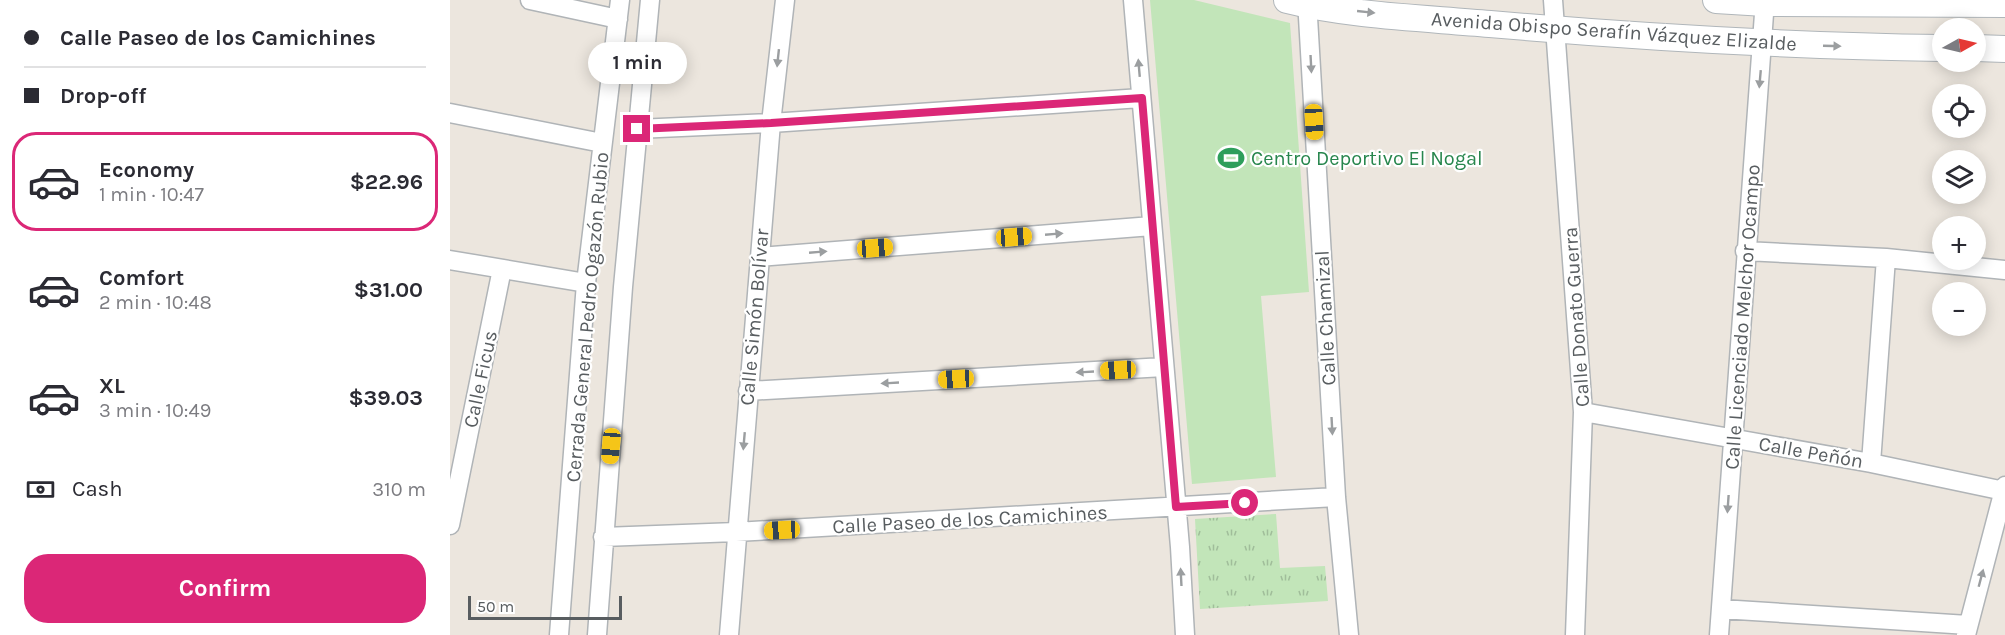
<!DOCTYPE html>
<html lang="en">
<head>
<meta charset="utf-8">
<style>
	:root { --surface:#fff; --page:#f2f2f3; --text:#2b2b33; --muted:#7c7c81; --line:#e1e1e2; --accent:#db2777 }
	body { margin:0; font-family:Karla,sans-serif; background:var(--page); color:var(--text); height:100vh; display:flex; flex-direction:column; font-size:22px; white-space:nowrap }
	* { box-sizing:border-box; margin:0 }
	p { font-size:20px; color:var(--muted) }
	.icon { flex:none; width:33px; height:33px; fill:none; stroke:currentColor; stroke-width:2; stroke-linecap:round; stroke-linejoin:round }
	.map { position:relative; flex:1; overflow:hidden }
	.drawer { display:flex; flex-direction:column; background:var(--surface); width:450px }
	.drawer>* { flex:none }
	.top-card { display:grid; align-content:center; height:132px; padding:0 24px; background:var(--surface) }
	.needle { width:39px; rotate:82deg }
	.fabs { position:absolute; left:1482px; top:18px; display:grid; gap:12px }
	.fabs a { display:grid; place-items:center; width:54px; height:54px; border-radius:50%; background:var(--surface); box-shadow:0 3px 15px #0003; font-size:30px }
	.scale { position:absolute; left:18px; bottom:15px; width:154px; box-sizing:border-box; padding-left:6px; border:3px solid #585d60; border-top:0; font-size:16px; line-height:21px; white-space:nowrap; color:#585d60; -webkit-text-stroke:4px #fff; paint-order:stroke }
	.end { position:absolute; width:27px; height:27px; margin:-14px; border:8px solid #db2777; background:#fff; box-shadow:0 0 0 3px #fff }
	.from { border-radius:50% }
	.bubble { position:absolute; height:42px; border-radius:21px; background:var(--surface); box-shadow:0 3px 15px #0003; font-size:20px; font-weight:700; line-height:42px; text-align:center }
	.car { position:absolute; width:18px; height:36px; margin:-18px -9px; border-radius:8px; box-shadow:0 0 4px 2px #0007; background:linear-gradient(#f5c518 24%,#345 0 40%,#f5c518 0 76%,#345 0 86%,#f5c518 0) }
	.top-card b { display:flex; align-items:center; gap:21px; height:57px; font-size:22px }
	.top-card b+b { border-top:2px solid var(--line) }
	.top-card i { width:15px; height:15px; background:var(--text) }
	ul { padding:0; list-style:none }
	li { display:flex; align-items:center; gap:18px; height:99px; margin:0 12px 9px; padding:0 12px; border:3px solid transparent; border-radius:24px }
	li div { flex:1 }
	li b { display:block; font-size:22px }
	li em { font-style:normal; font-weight:700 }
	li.selected { border-color:var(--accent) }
	li>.icon { width:54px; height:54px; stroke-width:1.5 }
	.pay { display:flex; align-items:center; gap:15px; height:66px; padding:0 24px; font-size:22px }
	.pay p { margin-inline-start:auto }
	.cta { display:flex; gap:12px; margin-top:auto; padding:12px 24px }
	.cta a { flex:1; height:69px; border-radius:24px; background:var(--accent); color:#fff; font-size:24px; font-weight:700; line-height:69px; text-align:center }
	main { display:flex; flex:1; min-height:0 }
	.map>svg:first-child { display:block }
	.grass { fill:#c2e5b9 }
	.park { fill:url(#park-tufts) }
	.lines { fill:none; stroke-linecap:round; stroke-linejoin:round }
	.street-casing { stroke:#b0b4b7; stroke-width:21 }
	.secondary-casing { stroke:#b0b6ba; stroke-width:28 }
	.street { stroke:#fff; stroke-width:18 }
	.secondary { stroke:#fff; stroke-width:26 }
	.oneway { fill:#9b9ea0 }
	.route { stroke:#db2777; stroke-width:8 }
	.labels { text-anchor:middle; stroke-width:4.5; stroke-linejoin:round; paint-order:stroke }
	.street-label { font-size:20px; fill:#585d60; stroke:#fff }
	.leisure-label { font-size:20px; fill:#27864d; stroke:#fff; text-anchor:start }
</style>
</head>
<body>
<main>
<section class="drawer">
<div class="top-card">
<b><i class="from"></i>Calle Paseo de los Camichines</b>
<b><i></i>Drop-off</b>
</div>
<ul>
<li class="selected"><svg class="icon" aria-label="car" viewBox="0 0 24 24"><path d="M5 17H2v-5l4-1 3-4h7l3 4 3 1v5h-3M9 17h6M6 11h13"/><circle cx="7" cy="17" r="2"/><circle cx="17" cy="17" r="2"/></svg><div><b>Economy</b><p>1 min · 10:47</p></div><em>$22.96</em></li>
<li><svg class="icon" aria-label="car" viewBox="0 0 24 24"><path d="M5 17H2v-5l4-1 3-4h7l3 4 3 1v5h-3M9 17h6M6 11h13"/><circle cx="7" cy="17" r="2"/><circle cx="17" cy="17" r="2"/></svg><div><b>Comfort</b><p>2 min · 10:48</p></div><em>$31.00</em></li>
<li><svg class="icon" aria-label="car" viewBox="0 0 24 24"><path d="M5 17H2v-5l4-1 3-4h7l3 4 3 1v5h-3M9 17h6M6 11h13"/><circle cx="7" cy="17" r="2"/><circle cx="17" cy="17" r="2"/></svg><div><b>XL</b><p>3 min · 10:49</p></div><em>$39.03</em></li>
</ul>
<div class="pay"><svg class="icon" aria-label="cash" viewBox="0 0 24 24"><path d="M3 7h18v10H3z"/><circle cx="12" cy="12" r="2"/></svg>Cash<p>310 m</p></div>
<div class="cta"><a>Confirm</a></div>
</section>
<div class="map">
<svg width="1555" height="635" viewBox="0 0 1555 635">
	<defs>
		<pattern id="park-tufts" width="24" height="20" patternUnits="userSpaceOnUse" patternTransform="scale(1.5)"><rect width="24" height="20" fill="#c2e5b9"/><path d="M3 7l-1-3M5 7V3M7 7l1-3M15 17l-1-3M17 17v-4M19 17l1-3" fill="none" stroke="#a0bd9a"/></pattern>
	</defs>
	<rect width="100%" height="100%" fill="#ece6de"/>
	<path class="grass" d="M 700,0 L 744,0 L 840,23 L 859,292 L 811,296 L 826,477 L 742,484 Z"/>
	<path class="park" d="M 826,514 L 830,568 L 875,566 L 878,601 L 750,609 L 745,519 Z"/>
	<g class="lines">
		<g class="street-casing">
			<path id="street" d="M 80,0 L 168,19
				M 683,0 L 730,547 L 735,635
				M 857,0 L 886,497 L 899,635
				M 1103,0 L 1133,412 L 1125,635
				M 0,113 L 152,143
				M 187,129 L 321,123 L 691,98
				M 1295,251 L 1436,258 L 1555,270
				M 310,257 L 702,226
				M 0,260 L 136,283
				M 298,391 L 714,367
				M 1133,412 L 1421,463 L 1554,491
				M 1421,463 L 1436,258
				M 0,525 L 52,269
				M 153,537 L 286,532 L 886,497
				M 1271,609 L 1518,625
				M 109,635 L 136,283 L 170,0
				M 147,635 L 173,287 L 200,0
				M 279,635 L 321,123 L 335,0
				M 1269,635 L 1315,0
				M 1516,635 L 1555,486"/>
		</g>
		<g class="secondary-casing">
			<path id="secondary" d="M 837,0 C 900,16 974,18 1040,24 C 1190,37 1341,46 1492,48
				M 1266,0 L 1315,3 L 1555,4
				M 1526,48 L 1555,49"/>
		</g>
		<use href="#street" class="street"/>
		<use href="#secondary" class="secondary"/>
	</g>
	<defs><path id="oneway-solid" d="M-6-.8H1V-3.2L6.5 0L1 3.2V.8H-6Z" transform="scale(1.5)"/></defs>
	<g class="oneway">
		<use href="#oneway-solid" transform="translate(916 12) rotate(6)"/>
		<use href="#oneway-solid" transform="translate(1382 46) rotate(2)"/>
		<use href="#oneway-solid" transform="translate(328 58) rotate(96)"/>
		<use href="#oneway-solid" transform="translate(861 64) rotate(87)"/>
		<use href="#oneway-solid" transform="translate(689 68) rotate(-95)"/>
		<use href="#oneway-solid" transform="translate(1310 79) rotate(95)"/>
		<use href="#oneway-solid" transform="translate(604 234) rotate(-5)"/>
		<use href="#oneway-solid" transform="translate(368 252) rotate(-5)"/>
		<use href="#oneway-solid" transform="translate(635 372) rotate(177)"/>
		<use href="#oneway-solid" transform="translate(440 383) rotate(177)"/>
		<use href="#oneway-solid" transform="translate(882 426) rotate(87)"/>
		<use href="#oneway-solid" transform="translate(294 441) rotate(95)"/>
		<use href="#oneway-solid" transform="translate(1278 504) rotate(94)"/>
		<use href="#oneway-solid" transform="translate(731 577) rotate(-93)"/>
		<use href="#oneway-solid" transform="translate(1531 578) rotate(-75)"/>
	</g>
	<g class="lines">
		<path class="route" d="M 187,129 L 321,123 L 692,98 L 726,507 L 795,503"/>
	</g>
	<defs>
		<g id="stadium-bare" transform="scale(2.07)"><path d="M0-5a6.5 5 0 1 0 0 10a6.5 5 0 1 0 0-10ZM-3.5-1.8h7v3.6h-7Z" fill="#2e9e5b" stroke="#fff" stroke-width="2.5" paint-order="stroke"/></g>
	</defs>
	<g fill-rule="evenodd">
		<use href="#stadium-bare" x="781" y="158"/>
	</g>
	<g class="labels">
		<g class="street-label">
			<text transform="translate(1164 31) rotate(4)" y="7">Avenida Obispo Serafín Vázquez Elizalde</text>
			<text transform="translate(137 317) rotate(-85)" y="7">Cerrada General Pedro Ogazón Rubio</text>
			<text transform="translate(304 317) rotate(-85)" y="7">Calle Simón Bolívar</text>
			<text transform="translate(1126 317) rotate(-94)" y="7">Calle Donato Guerra</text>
			<text transform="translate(1292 317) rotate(-86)" y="7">Calle Licenciado Melchor Ocampo</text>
			<text transform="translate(875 318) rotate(-93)" y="7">Calle Chamizal</text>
			<text transform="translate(30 379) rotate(-78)" y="7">Calle Ficus</text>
			<text transform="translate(1361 452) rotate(10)" y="7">Calle Peñón</text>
			<text transform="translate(520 519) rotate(-3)" y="7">Calle Paseo de los Camichines</text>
		</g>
		<g class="leisure-label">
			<text x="801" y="165">Centro Deportivo El Nogal</text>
		</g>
	</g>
</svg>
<div class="fabs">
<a><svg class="needle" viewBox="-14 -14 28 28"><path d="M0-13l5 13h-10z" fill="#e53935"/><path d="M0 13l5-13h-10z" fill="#7c7c81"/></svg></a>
<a><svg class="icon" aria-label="locate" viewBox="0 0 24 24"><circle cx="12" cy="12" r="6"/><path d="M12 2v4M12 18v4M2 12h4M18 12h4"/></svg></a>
<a><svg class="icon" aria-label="layers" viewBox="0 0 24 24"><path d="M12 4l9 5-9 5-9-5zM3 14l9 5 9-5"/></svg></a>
<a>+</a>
<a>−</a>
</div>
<div class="scale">50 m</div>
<i class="end from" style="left:795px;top:503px"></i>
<i class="end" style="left:187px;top:129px"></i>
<div class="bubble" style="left:138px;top:42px;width:99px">1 min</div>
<i class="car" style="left:864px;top:122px;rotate:177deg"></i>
<i class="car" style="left:564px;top:237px;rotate:86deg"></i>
<i class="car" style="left:425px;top:248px;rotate:86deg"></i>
<i class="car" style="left:668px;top:370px;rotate:267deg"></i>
<i class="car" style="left:506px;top:379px;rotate:267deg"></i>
<i class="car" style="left:161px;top:446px;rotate:185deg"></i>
<i class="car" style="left:332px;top:530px;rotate:267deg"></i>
</div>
</main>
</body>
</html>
